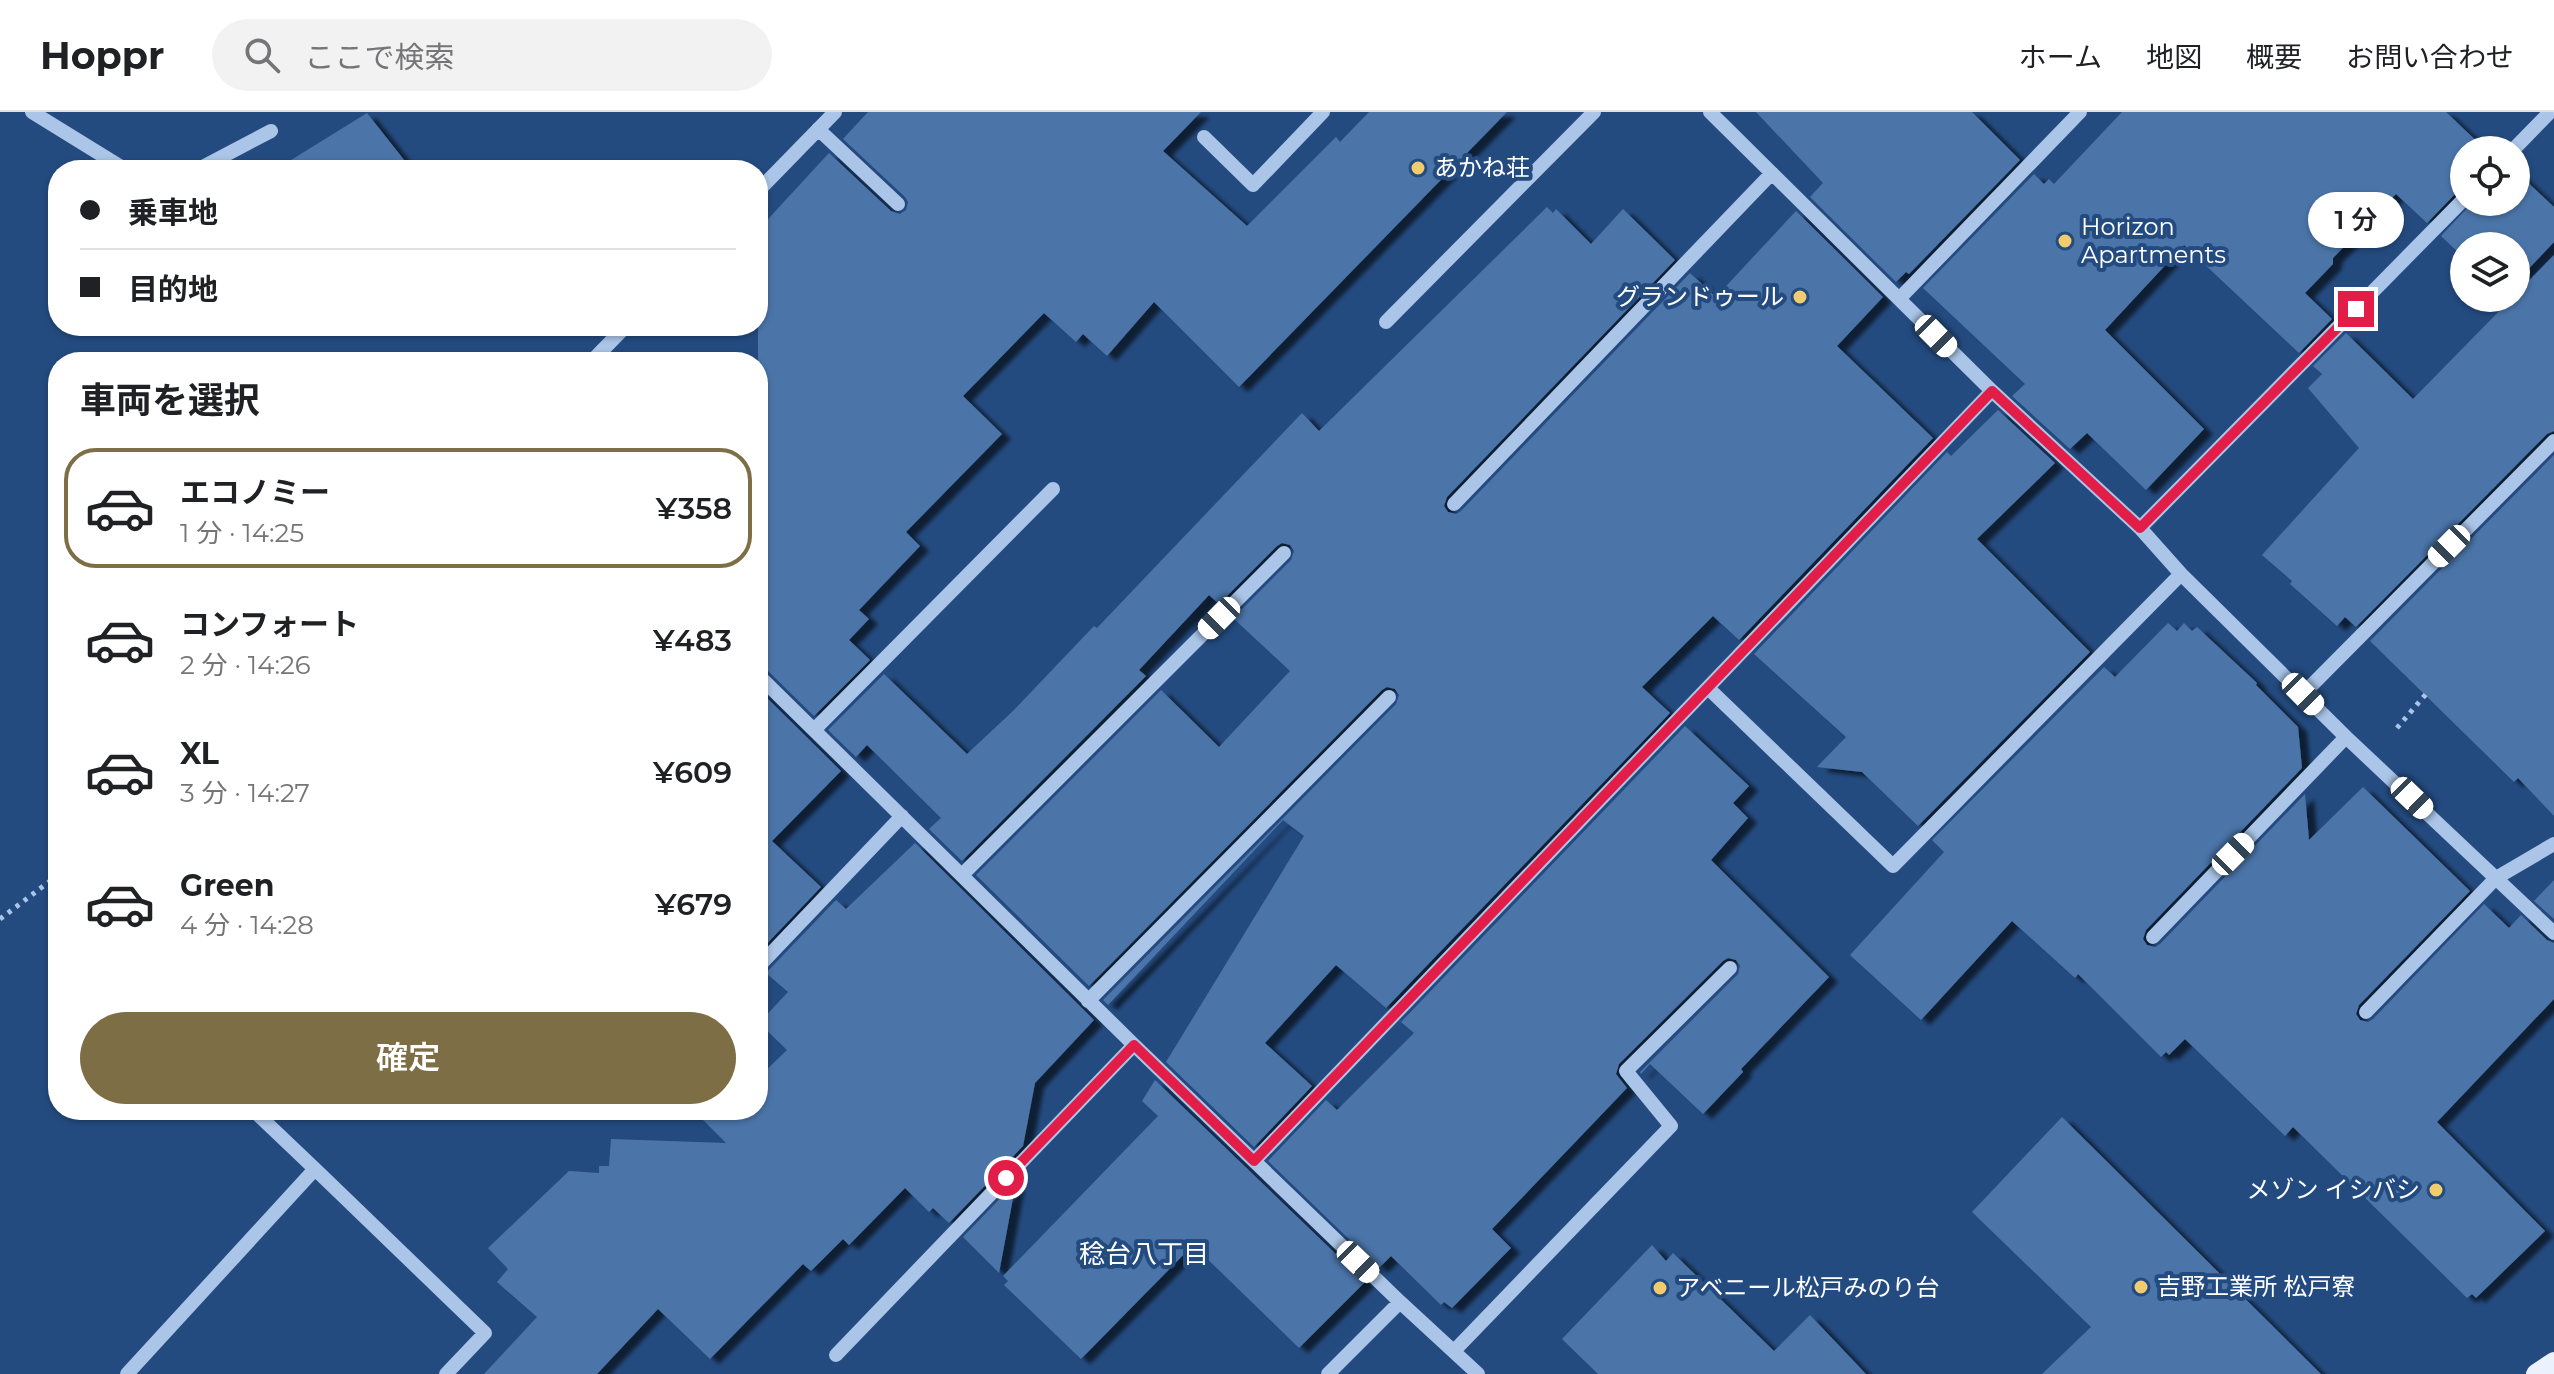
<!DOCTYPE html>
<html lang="ja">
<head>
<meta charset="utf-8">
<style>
	:root { --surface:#fff; --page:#f2f2f2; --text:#202124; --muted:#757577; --line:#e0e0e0; --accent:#7e6e45 }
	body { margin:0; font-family:Montserrat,"Noto Sans JP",sans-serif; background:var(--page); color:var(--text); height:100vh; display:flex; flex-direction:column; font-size:30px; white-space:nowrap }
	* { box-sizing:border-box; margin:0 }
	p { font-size:26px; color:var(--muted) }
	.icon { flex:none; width:44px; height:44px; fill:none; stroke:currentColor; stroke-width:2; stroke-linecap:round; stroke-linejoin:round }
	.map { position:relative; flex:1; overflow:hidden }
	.sheet { position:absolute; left:48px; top:240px; width:720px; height:768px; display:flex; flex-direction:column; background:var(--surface); border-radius:32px; box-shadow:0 2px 6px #0004 }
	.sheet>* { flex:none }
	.hud { position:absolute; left:48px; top:48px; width:720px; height:176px; border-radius:32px; box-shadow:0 2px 6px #0004; display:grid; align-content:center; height:176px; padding:0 32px; background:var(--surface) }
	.buttons { position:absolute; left:2450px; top:24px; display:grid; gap:16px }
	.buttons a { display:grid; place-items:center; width:80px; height:80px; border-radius:50%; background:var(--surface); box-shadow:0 2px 6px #0004; font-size:40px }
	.end { position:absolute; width:36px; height:36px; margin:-18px; border:10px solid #e11d48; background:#fff; box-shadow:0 0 0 4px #fff }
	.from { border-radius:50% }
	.bubble { position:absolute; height:56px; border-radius:28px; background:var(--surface); box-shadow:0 2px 6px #0004; font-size:26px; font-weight:600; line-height:56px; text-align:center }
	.car { position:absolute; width:24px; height:48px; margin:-24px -12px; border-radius:10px; box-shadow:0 0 6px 2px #0007; background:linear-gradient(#fff 24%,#345 0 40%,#fff 0 76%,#345 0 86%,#fff 0) }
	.hud b { display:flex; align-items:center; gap:28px; height:76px; font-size:30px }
	.hud b+b { border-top:2px solid var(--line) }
	.hud i { width:20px; height:20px; background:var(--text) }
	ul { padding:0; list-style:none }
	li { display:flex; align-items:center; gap:24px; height:120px; margin:0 16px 12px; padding:0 16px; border:4px solid transparent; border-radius:32px }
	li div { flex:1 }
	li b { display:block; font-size:30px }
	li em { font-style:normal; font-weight:600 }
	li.active { border-color:var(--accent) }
	li>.icon { width:72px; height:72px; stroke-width:1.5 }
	h2 { padding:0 32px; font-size:36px; line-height:96px }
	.button { display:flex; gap:16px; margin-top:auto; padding:16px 32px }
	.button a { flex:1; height:92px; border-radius:48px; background:var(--accent); color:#fff; font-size:32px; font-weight:600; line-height:92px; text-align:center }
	header { display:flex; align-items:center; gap:48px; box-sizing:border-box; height:112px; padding:0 40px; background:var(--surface); border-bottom:2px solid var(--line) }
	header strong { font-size:38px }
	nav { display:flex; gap:44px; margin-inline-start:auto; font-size:28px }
	.search { width:560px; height:72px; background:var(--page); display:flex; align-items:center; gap:20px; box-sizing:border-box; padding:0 28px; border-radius:44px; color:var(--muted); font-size:30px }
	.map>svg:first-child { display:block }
	.building { fill:#4c75a9; filter:url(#shadow) }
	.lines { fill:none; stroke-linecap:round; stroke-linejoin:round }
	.path { stroke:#aac5e7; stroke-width:5; stroke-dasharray:4 6; stroke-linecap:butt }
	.minor { stroke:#aac5e7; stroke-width:14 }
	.major { stroke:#ecf2fd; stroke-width:20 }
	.route { stroke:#e11d48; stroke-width:10 }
	.poi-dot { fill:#f1cc6e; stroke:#244b80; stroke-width:3 }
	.labels { text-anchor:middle; stroke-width:8; stroke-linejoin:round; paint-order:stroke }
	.poi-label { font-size:24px; fill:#fff; stroke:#244b80; text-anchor:start }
	.neighbourhood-label { font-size:26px; fill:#fff; stroke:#244b80 }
</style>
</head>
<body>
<header>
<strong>Hoppr</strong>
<div class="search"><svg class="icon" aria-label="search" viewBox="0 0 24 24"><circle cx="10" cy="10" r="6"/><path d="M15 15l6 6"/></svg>ここで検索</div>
<nav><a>ホーム</a><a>地図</a><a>概要</a><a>お問い合わせ</a></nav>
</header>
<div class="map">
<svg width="2554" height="1262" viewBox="0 0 2554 1262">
	<defs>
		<filter id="shadow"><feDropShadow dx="9" dy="5" stdDeviation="2" flood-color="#0009"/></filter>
	</defs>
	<rect width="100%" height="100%" fill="#244b80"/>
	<path class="building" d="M 868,0 L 1201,0 L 1163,39 L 1247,114 L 1336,25 L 1340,30 L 1369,0 L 1507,0 L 1239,275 L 1154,190 L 1107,244 L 1083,222 L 1076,230 L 1044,201 L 963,284 L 1002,322 L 906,420 L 920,434 L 859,498 L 869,507 L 849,528 L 870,548 L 814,604 L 765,556 L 758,553 L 758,118 L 829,41 L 891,99 L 900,102 L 906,98 L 908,90 L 905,85 L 843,27 Z
		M 1756,0 L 1972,0 L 2020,48 L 1909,162 L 1906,160 L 1896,170 L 1810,85 L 1823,71 Z
		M 2122,0 L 2446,0 L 2486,38 L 2464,38 L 2464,77 L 2457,80 L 2427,111 L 2396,82 L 2333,146 L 2333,152 L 2305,181 L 2332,207 L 2299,241 L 2184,133 L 2105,218 L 2204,317 L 2146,378 L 2087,321 L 2070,337 L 2012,284 L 2025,272 L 1923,176 L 2034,62 L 2044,72 L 2049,67 L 2054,72 Z
		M 367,1 L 412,58 L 275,58 Z
		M 2519,62 L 2554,95 L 2554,130 L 2516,170 L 2516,134 L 2464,134 L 2464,146 L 2441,124 L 2473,90 L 2516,90 L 2516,66 Z
		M 1547,95 L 1553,101 L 1556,97 L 1591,132 L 1623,97 L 1675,148 L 1447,385 L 1444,394 L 1448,400 L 1456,402 L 1461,399 L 1690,161 L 1716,185 L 1796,99 L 1883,185 L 1837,234 L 1933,326 L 1739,528 L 1713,504 L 1642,575 L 1670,601 L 1386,896 L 1336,853 L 1265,931 L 1312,974 L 1254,1035 L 1166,950 L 1304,724 L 1283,708 L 1108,893 L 1103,888 L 1396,592 L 1399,583 L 1395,577 L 1387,575 L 1382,578 L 1089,874 L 976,763 L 1161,578 L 1219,635 L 1290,559 L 1233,506 L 1291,448 L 1294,439 L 1290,433 L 1282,431 L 1277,434 L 1219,492 L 1209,483 L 1139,558 L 1146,564 L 962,749 L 929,717 L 941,706 L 867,633 L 856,645 L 828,618 L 884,562 L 967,642 L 1014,598 L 1094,514 L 1097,516 L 1302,301 L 1319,319 Z
		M 2554,143 L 2554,319 L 2547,322 L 2356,515 L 2345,505 L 2337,514 L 2290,472 L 2292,469 L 2262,443 L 2359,336 L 2308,276 L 2322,262 L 2313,254 L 2346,221 L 2413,287 L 2512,186 L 2516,186 L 2516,182 Z
		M 1998,298 L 2055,351 L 1977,427 L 2090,540 L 1918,714 L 1862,660 L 1817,655 L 1846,625 L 1754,542 L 1947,340 L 1951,344 Z
		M 2554,343 L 2554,704 L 2518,666 L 2514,670 L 2370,529 Z
		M 2168,511 L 2177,519 L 2184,511 L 2192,519 L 2197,515 L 2257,571 L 2256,573 L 2298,615 L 2302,656 L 2146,818 L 2143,827 L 2147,833 L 2155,835 L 2160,832 L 2305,682 L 2309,728 L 2363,675 L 2470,779 L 2359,893 L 2356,902 L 2360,908 L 2368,910 L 2373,907 L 2484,792 L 2509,816 L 2521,803 L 2547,828 L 2554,831 L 2554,887 L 2437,1010 L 2545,1119 L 2476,1186 L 2472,1182 L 2467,1186 L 2293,1015 L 2285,1024 L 2185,927 L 2169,943 L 2166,940 L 2161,945 L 2078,862 L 2075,866 L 2012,809 L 1921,908 L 1850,843 L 1944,740 L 1932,728 L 2104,555 L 2115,565 Z
		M 758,577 L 841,659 L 772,729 L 821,775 L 758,841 Z
		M 1685,614 L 1749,674 L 1733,691 L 1748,706 L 1711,748 L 1829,865 L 1741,957 L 1743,960 L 1703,1002 L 1650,952 L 1641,962 L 1640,960 L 1738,862 L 1740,854 L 1736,848 L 1728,846 L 1723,849 L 1619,952 L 1616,962 L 1627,976 L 1492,1117 L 1511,1136 L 1452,1196 L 1444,1190 L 1441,1193 L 1391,1144 L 1379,1156 L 1268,1049 L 1326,988 L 1337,998 L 1414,921 L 1401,910 Z
		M 915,731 L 1094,908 L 1035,971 L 1023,1034 L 949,1111 L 933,1096 L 929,1100 L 905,1076 L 849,1133 L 843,1127 L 811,1159 L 803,1152 L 710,1247 L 658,1197 L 597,1262 L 484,1262 L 537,1205 L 497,1170 L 508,1157 L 488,1136 L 569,1059 L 599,1061 L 599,1054 L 609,1054 L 611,1027 L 726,1031 L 693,998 L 758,998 L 758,966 L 787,938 L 759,911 L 788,880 L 766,861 L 836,788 L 846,797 Z
		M 2554,768 L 2554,807 L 2534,789 Z
		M 1155,968 L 1365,1170 L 1299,1236 L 1193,1133 L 1081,1247 L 1004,1173 L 1008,1169 L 1003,1164 L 1158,1004 L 1142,989 Z
		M 2062,1005 L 2321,1262 L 2042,1262 L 2091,1215 L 1972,1100 Z
		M 1016,1070 L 999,1161 L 963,1125 Z
		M 1652,1133 L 1666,1149 L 1673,1141 L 1774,1239 L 1810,1203 L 1866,1262 L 1598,1262 L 1562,1227 Z"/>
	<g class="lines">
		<path class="path" d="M 2397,616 L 2426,582
			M 0,807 L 58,763"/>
		<path class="minor" d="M 32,0 L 126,58
			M 1710,0 L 1992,279 L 2140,416 L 2181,462 L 2346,625 L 2554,821
			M 818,17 L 898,92
			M 1204,25 L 1253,73 L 1323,0
			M 2513,38 L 2550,0
			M 197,58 L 271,19
			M 758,79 L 835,0
			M 1899,187 L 2080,0
			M 1386,210 L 1594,0
			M 591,250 L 626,214
			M 1454,392 L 1772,61
			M 2140,416 L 2464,87
			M 758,563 L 1134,933 L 1400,1190 L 1478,1262
			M 1708,576 L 1893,754 L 2181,462
			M 2303,582 L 2554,329
			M 814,618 L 1053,377
			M 962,763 L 1284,441
			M 2153,825 L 2346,625
			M 758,855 L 902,704
			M 1088,889 L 1389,585
			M 2366,900 L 2496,766 L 2554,732
			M 253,998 L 315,1057
			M 1254,1049 L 1992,279
			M 1454,1239 L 1671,1014 L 1626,959 L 1730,856
			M 836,1243 L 1134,933
			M 127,1262 L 315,1057 L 485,1221 L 446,1262
			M 1328,1262 L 1400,1190"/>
		<path class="major" d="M 2536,1262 L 2554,1250"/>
	</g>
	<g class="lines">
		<path class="route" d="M 1006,1066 L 1134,933 L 1254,1049 L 1992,279 L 2140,416 L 2356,197"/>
	</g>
	<g class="poi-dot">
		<circle cx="1418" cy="56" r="8"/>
		<circle cx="2065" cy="129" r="8"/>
		<circle cx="1800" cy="185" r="8"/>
		<circle cx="2436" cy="1078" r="8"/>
		<circle cx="2141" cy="1175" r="8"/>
		<circle cx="1660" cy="1176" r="8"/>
	</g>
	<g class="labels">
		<g class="poi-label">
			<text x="1434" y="64">あかね荘</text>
			<text x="2081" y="123">Horizon<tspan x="2081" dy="28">Apartments</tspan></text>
			<text x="1784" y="193" text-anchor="end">グランドゥール</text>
			<text x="2420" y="1086" text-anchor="end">メゾン イシバシ</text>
			<text x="2157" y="1183">吉野工業所 松戸寮</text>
			<text x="1676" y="1184">アベニール松戸みのり台</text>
		</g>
		<g class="neighbourhood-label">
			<text x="1144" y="1151">稔台八丁目</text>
		</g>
	</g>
</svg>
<div class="buttons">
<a><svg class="icon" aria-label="locate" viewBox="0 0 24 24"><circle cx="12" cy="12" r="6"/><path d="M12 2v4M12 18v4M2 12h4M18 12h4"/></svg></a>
<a><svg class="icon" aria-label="layers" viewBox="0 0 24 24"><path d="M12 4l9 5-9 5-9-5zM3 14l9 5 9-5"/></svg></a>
</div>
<i class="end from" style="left:1006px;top:1066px"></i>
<i class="end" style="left:2356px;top:197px"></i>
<div class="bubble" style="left:2308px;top:80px;width:96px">1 分</div>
<i class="car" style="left:1936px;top:224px;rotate:135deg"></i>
<i class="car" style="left:2449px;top:434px;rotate:225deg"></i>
<i class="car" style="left:1219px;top:506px;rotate:225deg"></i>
<i class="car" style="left:2303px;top:582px;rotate:135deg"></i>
<i class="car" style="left:2412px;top:686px;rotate:134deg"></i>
<i class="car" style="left:2233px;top:742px;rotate:45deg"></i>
<i class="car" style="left:1358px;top:1150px;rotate:134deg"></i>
<div class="hud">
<b><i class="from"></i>乗車地</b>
<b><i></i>目的地</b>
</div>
<section class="sheet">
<h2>車両を選択</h2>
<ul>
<li class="active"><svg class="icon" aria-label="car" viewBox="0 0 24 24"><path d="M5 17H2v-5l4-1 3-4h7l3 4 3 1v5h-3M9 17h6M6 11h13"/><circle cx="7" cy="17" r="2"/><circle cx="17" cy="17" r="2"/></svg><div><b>エコノミー</b><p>1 分 · 14:25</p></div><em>¥358</em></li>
<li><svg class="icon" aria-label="car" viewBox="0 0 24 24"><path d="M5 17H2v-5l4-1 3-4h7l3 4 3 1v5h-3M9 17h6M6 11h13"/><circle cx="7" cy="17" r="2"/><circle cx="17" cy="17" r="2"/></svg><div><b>コンフォート</b><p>2 分 · 14:26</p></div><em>¥483</em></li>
<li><svg class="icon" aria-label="car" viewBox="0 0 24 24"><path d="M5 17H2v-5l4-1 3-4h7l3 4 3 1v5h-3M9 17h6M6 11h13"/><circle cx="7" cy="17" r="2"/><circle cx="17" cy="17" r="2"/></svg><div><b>XL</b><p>3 分 · 14:27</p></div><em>¥609</em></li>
<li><svg class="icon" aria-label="car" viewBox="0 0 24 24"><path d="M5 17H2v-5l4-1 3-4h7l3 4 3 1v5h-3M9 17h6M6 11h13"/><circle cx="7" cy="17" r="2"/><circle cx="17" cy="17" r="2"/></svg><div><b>Green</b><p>4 分 · 14:28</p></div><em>¥679</em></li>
</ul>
<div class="button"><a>確定</a></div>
</section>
</div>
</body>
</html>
